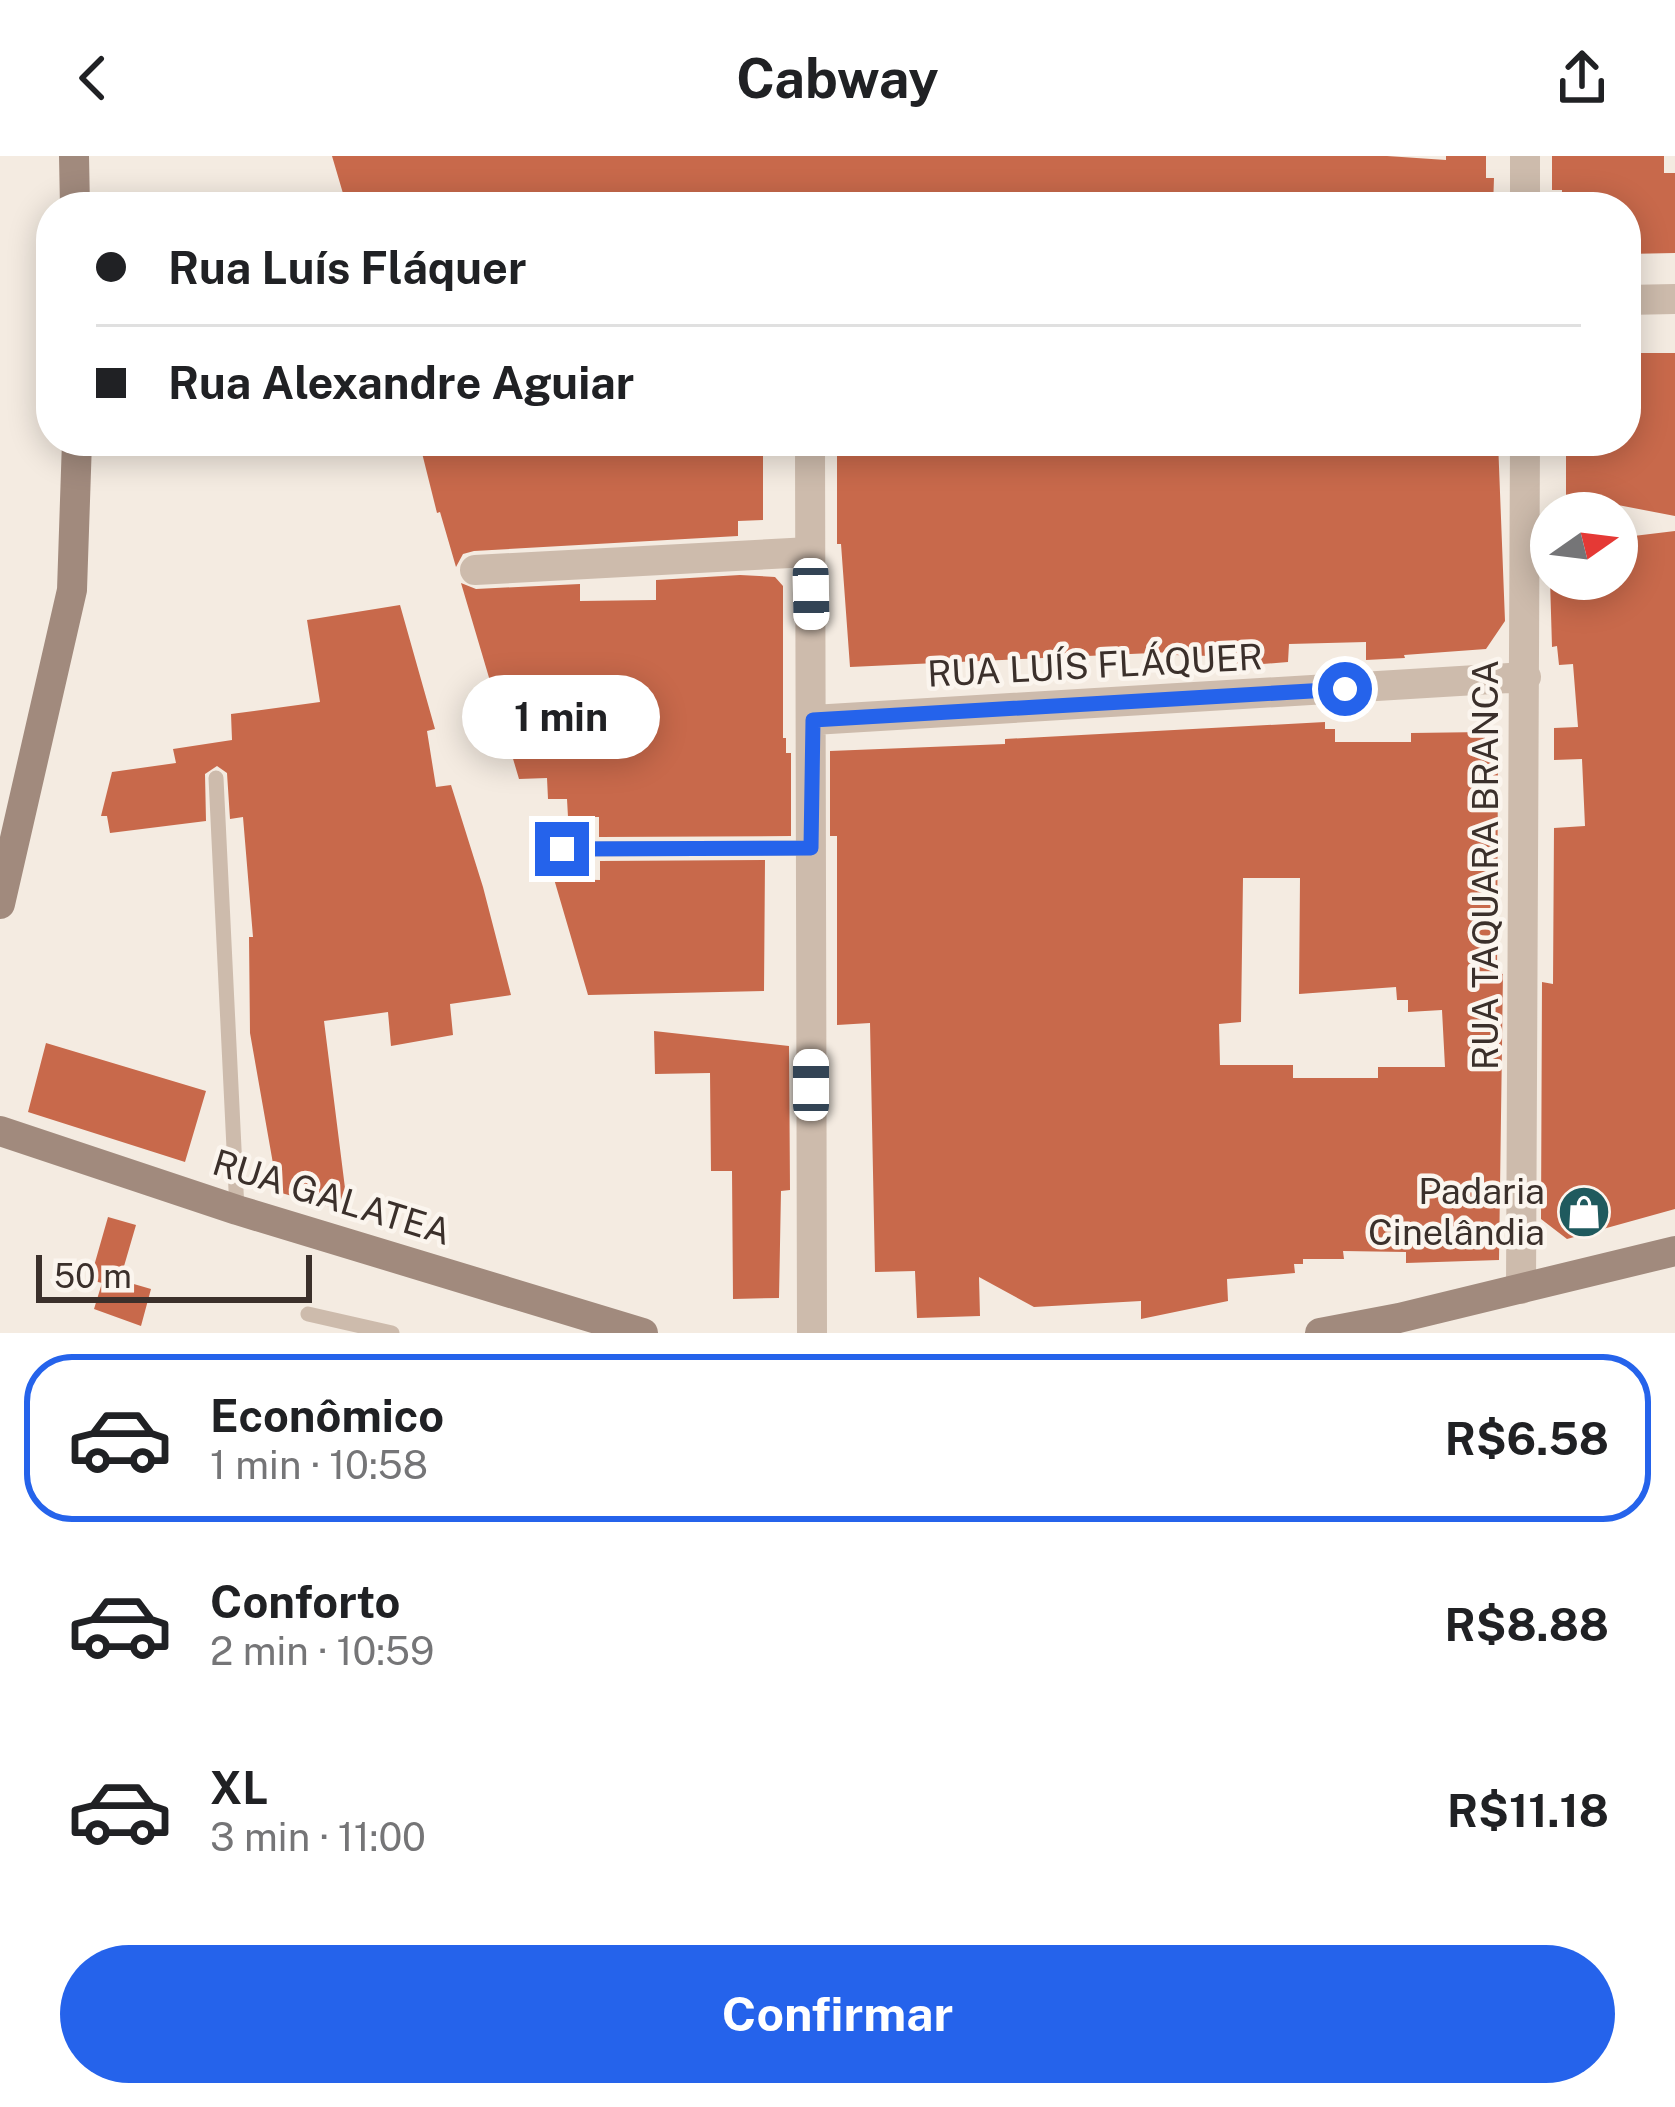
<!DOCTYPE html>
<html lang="pt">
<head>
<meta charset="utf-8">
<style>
	:root { --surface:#fff; --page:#f2f2f2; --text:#202124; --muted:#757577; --line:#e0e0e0; --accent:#2563eb }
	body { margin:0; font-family:"Public Sans",sans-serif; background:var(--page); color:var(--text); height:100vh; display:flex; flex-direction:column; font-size:45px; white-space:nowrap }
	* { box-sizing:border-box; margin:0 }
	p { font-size:39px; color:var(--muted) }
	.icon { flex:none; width:66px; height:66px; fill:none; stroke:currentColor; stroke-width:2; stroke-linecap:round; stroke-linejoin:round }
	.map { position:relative; height:1177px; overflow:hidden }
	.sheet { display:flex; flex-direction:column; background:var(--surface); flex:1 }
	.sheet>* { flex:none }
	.top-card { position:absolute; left:36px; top:36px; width:1605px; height:264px; border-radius:48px; box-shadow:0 6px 30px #0003; display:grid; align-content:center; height:264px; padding:0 60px; background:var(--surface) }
	.needle { width:78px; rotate:76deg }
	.buttons { position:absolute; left:1530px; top:336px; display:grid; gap:24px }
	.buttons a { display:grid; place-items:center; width:108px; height:108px; border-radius:50%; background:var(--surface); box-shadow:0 6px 30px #0003; font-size:60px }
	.scale { position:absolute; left:36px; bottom:30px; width:276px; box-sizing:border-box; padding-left:12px; border:6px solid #3b302b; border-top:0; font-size:33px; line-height:42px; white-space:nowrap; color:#3b302b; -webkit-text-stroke:9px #fbf5ee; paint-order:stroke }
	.end { position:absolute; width:54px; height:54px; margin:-27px; border:15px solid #2563eb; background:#fff; box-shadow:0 0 0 6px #fff }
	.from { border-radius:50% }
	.bubble { position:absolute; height:84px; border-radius:42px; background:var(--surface); box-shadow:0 6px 30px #0003; font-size:39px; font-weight:700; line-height:84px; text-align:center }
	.car { position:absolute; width:36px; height:72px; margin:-36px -18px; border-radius:15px; box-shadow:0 0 9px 3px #0007; background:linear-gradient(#fff 24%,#345 0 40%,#fff 0 76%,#345 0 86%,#fff 0) }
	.top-card b { display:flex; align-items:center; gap:42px; height:114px; font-size:45px }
	.top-card b+b { border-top:3px solid var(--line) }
	.top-card i { width:30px; height:30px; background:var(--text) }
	ul { padding:21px 0 0; list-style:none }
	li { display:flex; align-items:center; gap:36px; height:168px; margin:0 24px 18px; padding:0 36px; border:6px solid transparent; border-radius:48px }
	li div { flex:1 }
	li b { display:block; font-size:45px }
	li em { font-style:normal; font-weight:700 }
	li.active { border-color:var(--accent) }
	li>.icon { width:108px; height:108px; stroke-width:1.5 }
	.cta { display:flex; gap:24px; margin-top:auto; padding:24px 60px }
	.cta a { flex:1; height:138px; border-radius:72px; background:var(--accent); color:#fff; font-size:48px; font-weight:700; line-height:138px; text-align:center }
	header { display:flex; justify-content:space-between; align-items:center; height:156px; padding:0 60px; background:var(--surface); font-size:54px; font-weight:700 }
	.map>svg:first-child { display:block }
	.building { fill:#c8694b; fill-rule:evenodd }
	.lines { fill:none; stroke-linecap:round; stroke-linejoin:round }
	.lane { stroke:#cdbbac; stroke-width:15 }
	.street { stroke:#cdbbac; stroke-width:30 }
	.secondary { stroke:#a18a7d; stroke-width:30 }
	.route { stroke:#2563eb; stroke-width:15 }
	.labels { text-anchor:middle; stroke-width:9; stroke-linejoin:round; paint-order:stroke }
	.street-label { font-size:36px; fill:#3b302b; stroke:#fbf5ee }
	.poi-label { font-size:36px; fill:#3b302b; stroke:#fbf5ee; text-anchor:end }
</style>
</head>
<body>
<header><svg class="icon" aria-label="back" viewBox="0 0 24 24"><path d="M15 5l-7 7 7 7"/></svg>Cabway<svg class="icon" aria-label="share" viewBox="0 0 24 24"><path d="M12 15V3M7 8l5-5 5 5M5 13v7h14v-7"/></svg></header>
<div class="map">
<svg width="1675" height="1177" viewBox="0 0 1675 1177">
	<rect width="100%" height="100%" fill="#f4ebe1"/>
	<path class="building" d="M 332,0 L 1387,0 L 1446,4 L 1446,0 L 1486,0 L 1486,22 L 1494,22 L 1493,51 L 652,51 L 652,40 L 596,40 L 596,51 L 347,51 Z
		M 1552,0 L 1664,0 L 1664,17 L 1675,17 L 1675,97 L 1626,98 L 1626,51 L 1562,51 L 1562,34 L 1552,34 Z
		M 1626,197 L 1675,197 L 1675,360 L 1566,339 L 1566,285 L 1626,285 Z
		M 419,285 L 757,285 L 757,294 L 763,294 L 763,364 L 738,365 L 738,380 L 474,395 L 463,398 L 456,411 L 440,356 L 437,357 Z
		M 837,285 L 1498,285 L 1505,465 L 1486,493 L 1404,499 L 1405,502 L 1366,504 L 1366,486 L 1289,488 L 1288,506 L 1212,512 L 1212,500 L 1174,499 L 1174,496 L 850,511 L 841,388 L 837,388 Z
		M 1675,375 L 1675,1053 L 1567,1083 L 1541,1063 L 1542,826 L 1553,828 L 1554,672 L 1585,670 L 1582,603 L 1554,604 L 1554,572 L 1578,571 L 1573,508 L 1559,509 L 1557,490 L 1552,491 L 1550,423 L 1617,423 L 1617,382 Z
		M 740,419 L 775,421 L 783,430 L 783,582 L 786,582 L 786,597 L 791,597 L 791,680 L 599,681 L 599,661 L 568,661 L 567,643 L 548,643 L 547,622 L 519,623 L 461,427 L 476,433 L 580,428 L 580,445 L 656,444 L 656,424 Z
		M 400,449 L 435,573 L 427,575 L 436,631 L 451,629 L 483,731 L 511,839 L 450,848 L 453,879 L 391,890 L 388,856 L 324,865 L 348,1056 L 278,1036 L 250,877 L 249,781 L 253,781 L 243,661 L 230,663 L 227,617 L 217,610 L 205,618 L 206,665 L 110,677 L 107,660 L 101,660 L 112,616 L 176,607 L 173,593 L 232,584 L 231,558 L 320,546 L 307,464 Z
		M 1325,566 L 1325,573 L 1335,573 L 1335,586 L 1411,586 L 1411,577 L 1485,576 L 1485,598 L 1498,599 L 1497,817 L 1503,818 L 1499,1104 L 1406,1107 L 1406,1096 L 1343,1095 L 1344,1103 L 1303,1103 L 1303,1108 L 1294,1108 L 1295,1117 L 1227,1123 L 1228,1145 L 1141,1163 L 1141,1145 L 1034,1151 L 979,1121 L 980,1160 L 917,1162 L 915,1115 L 875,1116 L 870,867 L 837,869 L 837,680 L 830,680 L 830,595 L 1005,588 L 1005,583 ZM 1243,722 L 1300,722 L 1299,838 L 1396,831 L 1397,844 L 1408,844 L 1408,856 L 1442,854 L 1445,911 L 1378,911 L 1378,922 L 1293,922 L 1293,909 L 1220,909 L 1219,868 L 1241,866 Z
		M 765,704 L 764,835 L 588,839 L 554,723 L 600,724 L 600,705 Z
		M 654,875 L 789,890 L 790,1034 L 781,1035 L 779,1142 L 733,1143 L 732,1015 L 711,1015 L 710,917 L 655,918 Z
		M 46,887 L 206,935 L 185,1006 L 28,956 Z
		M 108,1061 L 136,1069 L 120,1124 L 151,1133 L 141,1170 L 94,1153 L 102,1127 L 90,1124 Z"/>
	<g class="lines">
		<path class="lane" d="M 216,622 L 237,1054
			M 562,693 L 811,692
			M 308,1158 L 392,1177"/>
		<path class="street" d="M 1525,0 L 1525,51
			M 1626,144 L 1675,143
			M 810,285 L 812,1177
			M 475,414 L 810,396
			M 813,564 L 1526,521
			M 1521,1133 L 1525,285"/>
		<path class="secondary" d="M 74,0 L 75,51
			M 0,748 L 72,434 L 77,285
			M 0,975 L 237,1054 L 643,1177
			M 1320,1177 L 1399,1162 L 1675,1095"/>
	</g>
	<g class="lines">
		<path class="route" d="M 562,693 L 811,692 L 813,564 L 1345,533"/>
	</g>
	<defs>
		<g id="shop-disc" transform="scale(2.7)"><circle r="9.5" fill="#1f5a5e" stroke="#fbf5ee"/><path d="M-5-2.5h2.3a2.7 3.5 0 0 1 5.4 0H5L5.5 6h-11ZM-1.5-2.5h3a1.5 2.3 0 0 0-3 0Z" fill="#fff"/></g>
	</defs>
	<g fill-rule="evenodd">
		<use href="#shop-disc" x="1584" y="1056"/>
	</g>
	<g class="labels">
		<g class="street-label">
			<text transform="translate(1095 509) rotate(-3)" y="13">RUA LUÍS FLÁQUER</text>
			<text transform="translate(1485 709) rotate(-90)" y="13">RUA TAQUARA BRANCA</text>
			<text transform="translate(332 1041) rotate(17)" y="13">RUA GALATEA</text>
		</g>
		<g class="poi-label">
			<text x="1545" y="1048">Padaria<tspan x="1545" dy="41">Cinelândia</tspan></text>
		</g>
	</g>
</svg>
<div class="buttons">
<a><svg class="needle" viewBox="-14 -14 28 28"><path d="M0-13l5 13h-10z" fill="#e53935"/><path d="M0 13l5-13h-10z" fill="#757577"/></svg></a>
</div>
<div class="scale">50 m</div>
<i class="end from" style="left:1345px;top:533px"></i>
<i class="end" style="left:562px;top:693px"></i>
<div class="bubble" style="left:462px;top:519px;width:198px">1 min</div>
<i class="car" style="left:811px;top:438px;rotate:179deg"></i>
<i class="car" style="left:811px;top:929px;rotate:0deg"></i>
<div class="top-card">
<b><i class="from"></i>Rua Luís Fláquer</b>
<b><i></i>Rua Alexandre Aguiar</b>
</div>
</div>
<section class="sheet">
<ul>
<li class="active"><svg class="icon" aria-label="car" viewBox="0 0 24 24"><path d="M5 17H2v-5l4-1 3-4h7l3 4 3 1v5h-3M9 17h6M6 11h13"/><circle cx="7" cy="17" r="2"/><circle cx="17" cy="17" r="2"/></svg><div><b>Econômico</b><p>1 min · 10:58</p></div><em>R$6.58</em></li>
<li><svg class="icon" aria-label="car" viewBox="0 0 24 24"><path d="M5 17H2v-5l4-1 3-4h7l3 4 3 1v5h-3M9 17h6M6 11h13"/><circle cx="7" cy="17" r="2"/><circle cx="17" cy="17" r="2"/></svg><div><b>Conforto</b><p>2 min · 10:59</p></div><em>R$8.88</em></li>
<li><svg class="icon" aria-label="car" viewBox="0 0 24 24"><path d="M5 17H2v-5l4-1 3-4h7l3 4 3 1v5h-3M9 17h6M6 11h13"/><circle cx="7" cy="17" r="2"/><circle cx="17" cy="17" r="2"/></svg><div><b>XL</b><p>3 min · 11:00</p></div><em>R$11.18</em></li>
</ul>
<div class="cta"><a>Confirmar</a></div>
</section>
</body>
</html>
